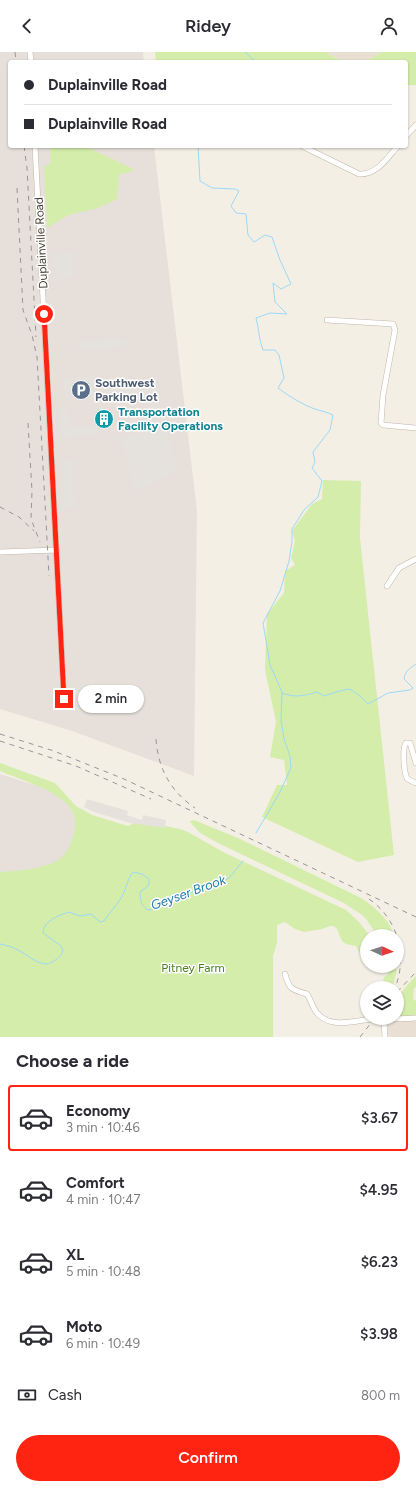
<!DOCTYPE html>
<html lang="en">
<head>
<meta charset="utf-8">
<style>
	:root { --surface:#fff; --page:#f7f7f7; --text:#2b2b33; --muted:#7c7c81; --line:#e1e1e2; --accent:#ff2412 }
	body { margin:0; font-family:Figtree,sans-serif; background:var(--page); color:var(--text); height:100vh; display:flex; flex-direction:column; font-size:15px; white-space:nowrap }
	* { box-sizing:border-box; margin:0 }
	p { font-size:13px; color:var(--muted) }
	.icon { flex:none; width:22px; height:22px; fill:none; stroke:currentColor; stroke-width:2; stroke-linecap:round; stroke-linejoin:round }
	.map { position:relative; height:985px; overflow:hidden }
	.details { display:flex; flex-direction:column; background:var(--surface); flex:1 }
	.details>* { flex:none }
	.guide { position:absolute; left:8px; top:8px; width:400px; height:88px; border-radius:4px; box-shadow:0 1px 3px #0004; display:grid; align-content:center; height:88px; padding:0 16px; background:var(--surface) }
	.needle { width:26px; rotate:93deg }
	.controls { position:absolute; left:360px; top:877px; display:grid; gap:8px }
	.controls a { display:grid; place-items:center; width:44px; height:44px; border-radius:50%; background:var(--surface); box-shadow:0 1px 3px #0004; font-size:20px }
	.end { position:absolute; width:18px; height:18px; margin:-9px; border:5px solid #ff2412; background:#fff; box-shadow:0 0 0 2px #fff }
	.from { border-radius:50% }
	.bubble { position:absolute; height:28px; border-radius:14px; background:var(--surface); box-shadow:0 1px 3px #0004; font-size:13px; font-weight:600; line-height:28px; text-align:center }
	.guide b { display:flex; align-items:center; gap:14px; height:38px; font-size:15px }
	.guide b+b { border-top:1px solid var(--line) }
	.guide i { width:10px; height:10px; background:var(--text) }
	ul { padding:0; list-style:none }
	li { display:flex; align-items:center; gap:12px; height:66px; margin:0 8px 6px; padding:0 8px; border:2px solid transparent; border-radius:4px }
	li div { flex:1 }
	li b { display:block; font-size:15px }
	li em { font-style:normal; font-weight:600 }
	li.current { border-color:var(--accent) }
	li>.icon { width:36px; height:36px; stroke-width:1.5 }
	h2 { padding:0 16px; font-size:18px; line-height:48px }
	.pay { display:flex; align-items:center; gap:10px; height:44px; padding:0 16px; font-size:15px }
	.pay p { margin-inline-start:auto }
	.primary-button { display:flex; gap:8px; margin-top:auto; padding:8px 16px }
	.primary-button a { flex:1; height:46px; border-radius:24px; background:var(--accent); color:#fff; font-size:16px; font-weight:600; line-height:46px; text-align:center }
	header { display:flex; justify-content:space-between; align-items:center; height:52px; padding:0 16px; background:var(--surface); font-size:18px; font-weight:600 }
	.map>svg:first-child { display:block }
	.residential { fill:#e9e0d3 }
	.industrial { fill:#e7e0da }
	.green { fill:#d4edaa }
	.parking { fill:#e5e2de }
	.lines { fill:none; stroke-linecap:round; stroke-linejoin:round }
	.stream { stroke:#9cd9f7; stroke-width:1 }
	.minor-casing { stroke:#c1b6a7; stroke-width:6 }
	.minor { stroke:#fff; stroke-width:5 }
	.rail { stroke:#969696; stroke-width:1; stroke-dasharray:5 5; stroke-linecap:butt }
	.route { stroke:#ff2412; stroke-width:5 }
	.labels { text-anchor:middle; stroke-width:3; stroke-linejoin:round; paint-order:stroke }
	.street-label { font-size:12px; fill:#483f34; stroke:#fff }
	.service-label { font-size:12px; font-weight:bold; fill:#4e5e75; stroke:#fff; text-anchor:start }
	.culture-label { font-size:12px; font-weight:bold; fill:#0d838f; stroke:#fff; text-anchor:start }
	.park-label { font-size:12px; fill:#4c8021; stroke:#fff }
	.water-label { font-size:13px; font-style:italic; fill:#207cae; stroke:#fff }
</style>
</head>
<body>
<header><svg class="icon" aria-label="back" viewBox="0 0 24 24"><path d="M15 5l-7 7 7 7"/></svg>Ridey<svg class="icon" aria-label="person" viewBox="0 0 24 24"><circle cx="12" cy="8" r="4"/><path d="M4 21q1-7 8-7t8 7"/></svg></header>
<div class="map">
<svg width="416" height="985" viewBox="0 0 416 985">
	<rect width="100%" height="100%" fill="#f4efe5"/>
	<path class="residential" d="M 327,0 L 382,0 L 364,10 L 345,10 L 328,2 Z
		M 416,968 L 416,985 L 388,985 L 388,972 L 389,970 Z"/>
	<path class="industrial" d="M 0,0 L 143,0 L 144,10 L 10,10 L 10,94 L 154,94 L 197,459 L 194,724 L 72,679 L 0,657 Z
		M 0,722 L 51,738 L 85,765 L 76,817 L 0,838 Z"/>
	<path class="green" d="M 155,0 L 327,0 L 328,2 L 345,10 L 156,10 Z
		M 382,0 L 416,0 L 416,33 L 406,33 L 406,10 L 364,10 Z
		M 50,94 L 85,94 L 135,118 L 119,123 L 117,147 L 98,156 L 68,163 L 47,176 L 44,115 L 50,112 Z
		M 323,428 L 361,429 L 360,486 L 394,803 L 358,810 L 262,765 L 277,733 L 287,733 L 284,708 L 270,705 L 276,670 L 265,618 L 267,562 L 284,541 L 285,519 L 295,513 L 291,506 L 295,489 L 292,479 L 312,452 L 322,447 Z
		M 0,711 L 55,731 L 76,754 L 92,763 L 128,774 L 136,770 L 140,769 L 180,777 L 188,780 L 223,800 L 346,858 L 359,870 L 370,884 L 367,884 L 367,911 L 361,908 L 361,904 L 356,894 L 346,892 L 342,889 L 337,877 L 334,874 L 330,874 L 322,877 L 304,880 L 295,877 L 285,870 L 277,873 L 277,891 L 273,904 L 273,985 L 0,985 L 0,820 C 16,819 49,817 62,805 C 69,799 71,791 74,781 C 77,771 75,761 68,753 C 53,737 21,728 0,719 Z
		M 194,768 L 238,786 L 361,846 C 372,853 392,869 393,883 L 387,884 L 374,879 L 367,868 L 362,863 L 344,851 L 220,792 L 200,781 L 191,771 L 190,769 Z
		M 391,916 L 394,916 L 397,918 L 393,934 L 391,936 L 382,936 L 384,925 L 388,922 Z
		M 416,924 L 416,935 L 414,936 L 413,947 L 416,949 L 416,963 L 397,965 L 397,946 L 409,931 Z"/>
	<path class="parking" d="M 72,202 L 73,224 L 61,226 L 57,231 L 54,231 L 53,203 Z
		M 126,287 L 126,293 L 113,294 L 112,297 L 79,298 L 79,289 Z
		M 96,325 L 97,346 L 65,347 L 64,327 Z
		M 155,336 L 177,419 L 135,439 L 122,387 L 157,373 L 151,347 L 108,347 L 105,337 Z
		M 68,357 L 69,376 L 99,374 L 99,382 L 61,385 L 59,358 Z
		M 71,408 L 73,446 L 76,446 L 76,455 L 65,455 L 63,409 Z
		M 87,747 L 128,759 L 127,763 L 142,768 L 143,763 L 166,768 L 165,776 L 130,771 L 94,760 L 84,755 Z"/>
	<g class="lines">
		<path class="stream" d="M 245,0 L 256,10
			M 198,94 L 200,129 L 212,136 L 235,137 L 239,139 L 231,154 L 236,161 L 246,162 L 248,183 L 254,190 L 265,183 L 272,185 L 280,208 L 291,232 L 281,237 L 273,231 L 275,250 L 287,262 L 270,261 L 256,266 C 259,277 259,288 263,298 L 275,298 L 279,303 L 284,326 L 278,336 C 287,343 305,354 315,357 C 321,359 327,360 333,363 L 330,378 L 313,400 L 315,410 L 312,416 L 322,429 L 318,445 L 304,458 L 292,477 L 292,490 L 289,509 L 280,539 L 263,571 L 270,613 L 282,640 L 281,668 L 284,687 L 290,704 L 291,716 L 279,742 L 256,781
			M 282,641 C 296,646 303,644 317,640 L 324,644 L 339,639 L 350,637 L 360,644 L 368,652 L 388,641 L 410,638 L 413,636 L 404,627 C 405,619 410,616 416,612
			M 0,892 C 6,893 12,895 18,898 C 26,902 37,912 46,912 C 53,911 61,905 63,899 L 61,894 L 43,881 C 44,868 58,864 69,860 L 80,864 L 91,862 L 100,870 L 104,869 C 109,861 116,854 121,846 C 127,837 126,829 133,820 L 142,822 L 149,827 L 149,833 L 140,840 C 140,847 141,854 148,858 L 153,857 L 163,851 L 177,848 L 196,838 L 206,837 L 229,826 L 243,809"/>
		<g class="minor-casing">
			<path id="minor" d="M 30,0 L 31,10
				M 406,84 L 416,73
				M 35,94 L 64,647
				M 302,94 L 359,122 C 377,123 387,106 398,94
				M 327,268 L 393,272 L 395,278 L 383,343 L 381,371 L 383,373 L 416,376
				M 0,500 L 57,498
				M 387,534 L 399,516 L 416,507
				M 416,711 L 410,691 L 406,691 C 402,696 404,721 407,726 C 410,729 413,730 416,731
				M 285,922 C 289,937 292,938 307,942 C 312,949 312,957 319,963 C 333,977 356,968 373,967 C 387,967 402,967 416,966
				M 384,968 L 385,985"/>
		</g>
		<use href="#minor" class="minor"/>
		<path class="rail" d="M 15,0 L 16,10
			M 24,94 L 27,116 L 36,285
			M 17,136 L 23,258 L 32,283 L 37,305 L 49,524
			M 28,371 L 32,439 L 31,467 L 40,490
			M 0,455 L 19,465 L 34,479
			M 0,682 L 54,699 L 124,727 L 416,865
			M 156,687 C 158,716 170,739 195,756
			M 0,689 L 76,714 L 151,747
			M 369,847 C 398,867 408,904 395,936
			M 397,940 L 416,920
			M 360,985 L 375,966"/>
	</g>
	<g class="lines">
		<path class="route" d="M 44,262 L 64,647"/>
	</g>
	<defs>
		<g id="parking-disc" transform="scale(1)"><circle r="9.5" fill="#5c6f8a" stroke="#fff"/><path d="M-3.5-5.5H1a3.5 3.5 0 0 1 0 7H-1V5.5H-3.5ZM-1-3.4V-.6H.8a1.4 1.4 0 0 0 0-2.8Z" fill="#fff"/></g>
		<g id="building-disc" transform="scale(1)"><circle r="9.5" fill="#0f9aa8" stroke="#fff"/><path d="M-4-6H4V6H1V3H-1V6H-4ZM-2.5-4.3h1.7v1.8h-1.7ZM.8-4.3h1.7v1.8H.8ZM-2.5-1h1.7V.8h-1.7ZM.8-1h1.7V.8H.8Z" fill="#fff"/></g>
	</defs>
	<g fill-rule="evenodd">
		<use href="#parking-disc" x="81" y="338"/>
		<use href="#building-disc" x="104" y="367"/>
	</g>
	<g class="labels">
		<g class="street-label">
			<text transform="translate(41 191) rotate(-93)" y="4">Duplainville Road</text>
		</g>
		<g class="service-label">
			<text x="95" y="335">Southwest<tspan x="95" dy="14">Parking Lot</tspan></text>
		</g>
		<g class="culture-label">
			<text x="118" y="364">Transportation<tspan x="118" dy="14">Facility Operations</tspan></text>
		</g>
		<g class="park-label">
			<text x="193" y="920">Pitney Farm</text>
		</g>
		<g class="water-label">
			<text transform="translate(188 840) rotate(-20)" y="5">Geyser Brook</text>
		</g>
	</g>
</svg>
<div class="controls">
<a><svg class="needle" viewBox="-14 -14 28 28"><path d="M0-13l5 13h-10z" fill="#e53935"/><path d="M0 13l5-13h-10z" fill="#7c7c81"/></svg></a>
<a><svg class="icon" aria-label="layers" viewBox="0 0 24 24"><path d="M12 4l9 5-9 5-9-5zM3 14l9 5 9-5"/></svg></a>
</div>
<i class="end from" style="left:44px;top:262px"></i>
<i class="end" style="left:64px;top:647px"></i>
<div class="bubble" style="left:78px;top:633px;width:66px">2 min</div>
<div class="guide">
<b><i class="from"></i>Duplainville Road</b>
<b><i></i>Duplainville Road</b>
</div>
</div>
<section class="details">
<h2>Choose a ride</h2>
<ul>
<li class="current"><svg class="icon" aria-label="car" viewBox="0 0 24 24"><path d="M5 17H2v-5l4-1 3-4h7l3 4 3 1v5h-3M9 17h6M6 11h13"/><circle cx="7" cy="17" r="2"/><circle cx="17" cy="17" r="2"/></svg><div><b>Economy</b><p>3 min · 10:46</p></div><em>$3.67</em></li>
<li><svg class="icon" aria-label="car" viewBox="0 0 24 24"><path d="M5 17H2v-5l4-1 3-4h7l3 4 3 1v5h-3M9 17h6M6 11h13"/><circle cx="7" cy="17" r="2"/><circle cx="17" cy="17" r="2"/></svg><div><b>Comfort</b><p>4 min · 10:47</p></div><em>$4.95</em></li>
<li><svg class="icon" aria-label="car" viewBox="0 0 24 24"><path d="M5 17H2v-5l4-1 3-4h7l3 4 3 1v5h-3M9 17h6M6 11h13"/><circle cx="7" cy="17" r="2"/><circle cx="17" cy="17" r="2"/></svg><div><b>XL</b><p>5 min · 10:48</p></div><em>$6.23</em></li>
<li><svg class="icon" aria-label="car" viewBox="0 0 24 24"><path d="M5 17H2v-5l4-1 3-4h7l3 4 3 1v5h-3M9 17h6M6 11h13"/><circle cx="7" cy="17" r="2"/><circle cx="17" cy="17" r="2"/></svg><div><b>Moto</b><p>6 min · 10:49</p></div><em>$3.98</em></li>
</ul>
<div class="pay"><svg class="icon" aria-label="cash" viewBox="0 0 24 24"><path d="M3 7h18v10H3z"/><circle cx="12" cy="12" r="2"/></svg>Cash<p>800 m</p></div>
<div class="primary-button"><a>Confirm</a></div>
</section>
</body>
</html>
